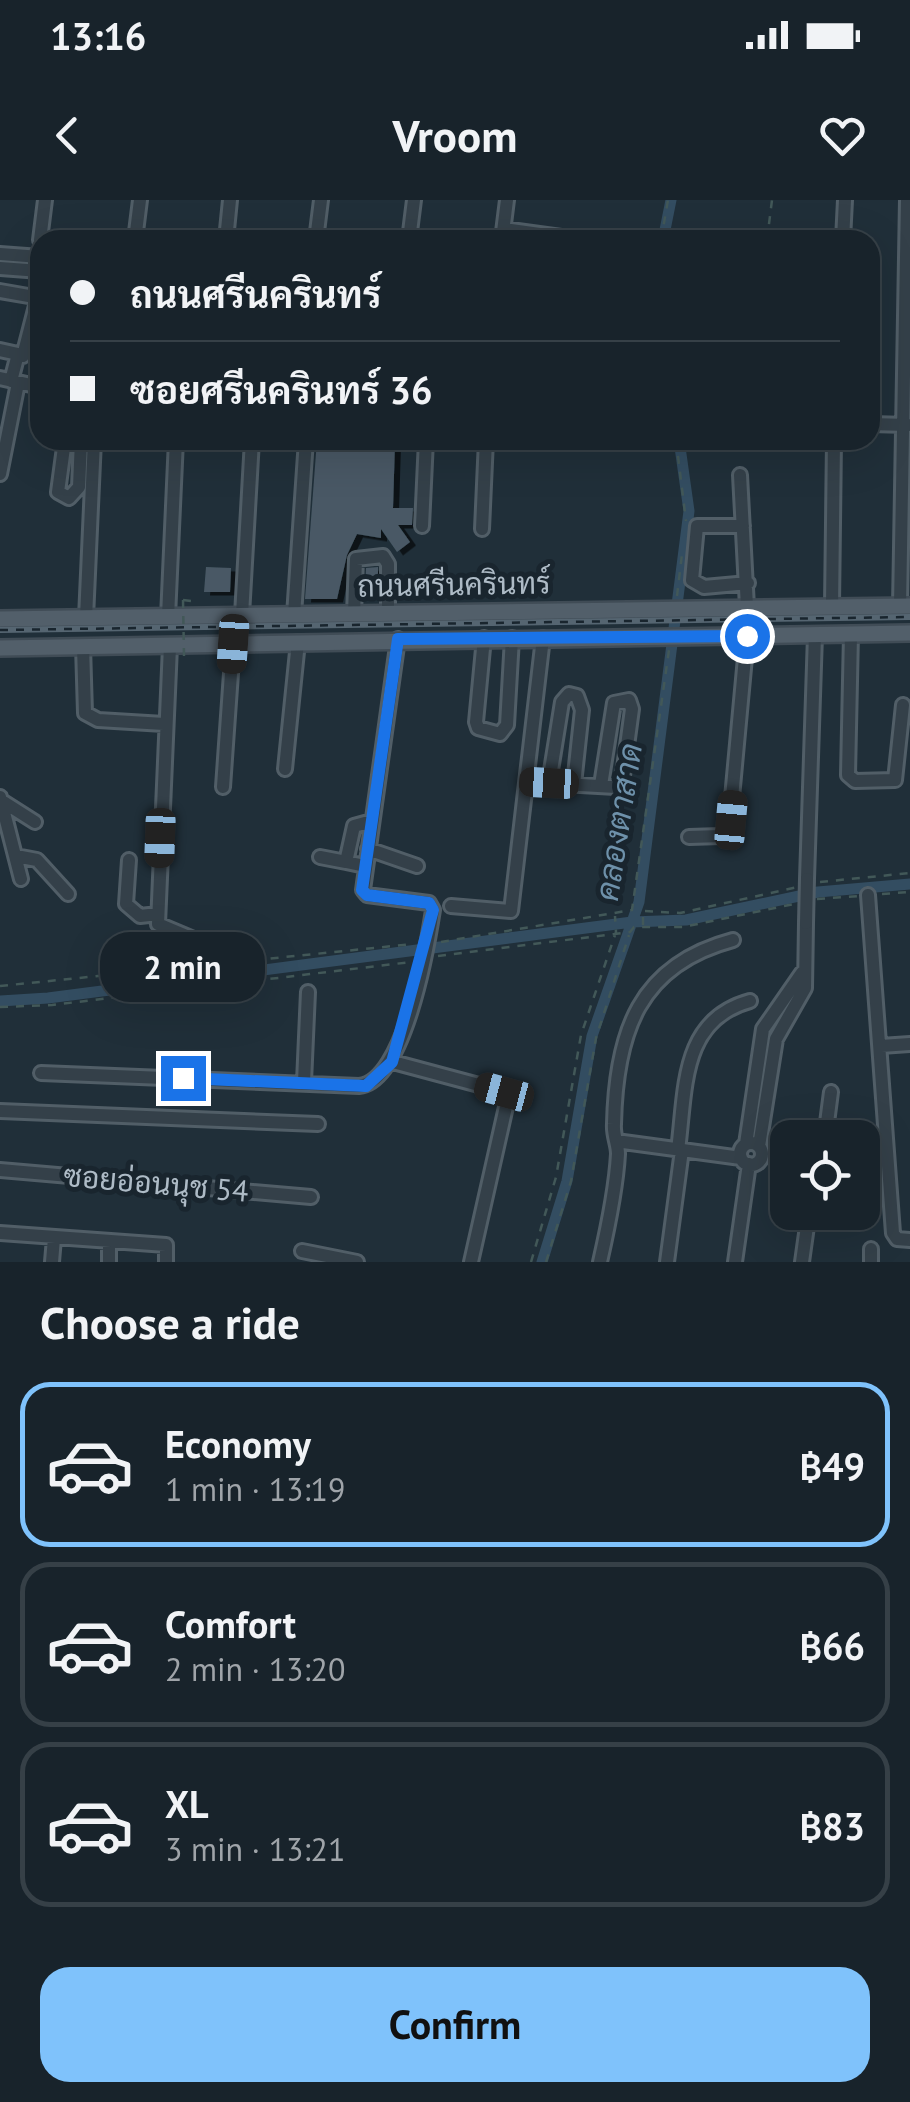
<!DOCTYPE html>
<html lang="en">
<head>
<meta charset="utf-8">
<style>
	:root { --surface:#18232b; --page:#212b33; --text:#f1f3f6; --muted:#9fa4a9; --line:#364047; --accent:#7fc2fb }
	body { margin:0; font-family:"PT Sans",Sarabun,sans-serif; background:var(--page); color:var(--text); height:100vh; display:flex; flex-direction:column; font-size:38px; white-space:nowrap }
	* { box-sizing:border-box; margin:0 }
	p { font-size:32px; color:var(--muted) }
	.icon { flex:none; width:55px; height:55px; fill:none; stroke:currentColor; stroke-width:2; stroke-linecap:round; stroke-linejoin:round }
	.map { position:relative; height:1062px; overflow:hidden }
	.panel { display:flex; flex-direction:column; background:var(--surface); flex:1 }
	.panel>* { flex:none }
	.hud { position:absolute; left:30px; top:30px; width:850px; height:220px; border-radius:30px; box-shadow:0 10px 40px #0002,0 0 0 2px var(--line); display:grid; align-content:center; height:220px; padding:0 40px; background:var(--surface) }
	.controls { position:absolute; left:770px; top:920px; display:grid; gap:20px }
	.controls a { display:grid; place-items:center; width:110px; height:110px; border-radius:20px; background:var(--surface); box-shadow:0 10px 40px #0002,0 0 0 2px var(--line); font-size:50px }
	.end { position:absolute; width:45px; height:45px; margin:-22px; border:12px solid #1a73e8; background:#fff; box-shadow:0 0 0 5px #fff }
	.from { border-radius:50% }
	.bubble { position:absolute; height:70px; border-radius:30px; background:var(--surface); box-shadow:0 10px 40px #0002,0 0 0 2px var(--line); font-size:32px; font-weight:600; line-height:70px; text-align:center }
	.car { position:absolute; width:30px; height:60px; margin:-30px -15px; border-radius:12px; box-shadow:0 0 8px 2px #0007; background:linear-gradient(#222 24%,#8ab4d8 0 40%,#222 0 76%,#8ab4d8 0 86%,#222 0) }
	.hud b { display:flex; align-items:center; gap:35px; height:95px; font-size:38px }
	.hud b+b { border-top:2px solid var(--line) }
	.hud i { width:25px; height:25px; background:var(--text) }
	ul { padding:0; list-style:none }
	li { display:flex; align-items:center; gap:30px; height:165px; margin:0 20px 15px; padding:0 20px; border:5px solid var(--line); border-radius:30px }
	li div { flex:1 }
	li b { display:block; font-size:38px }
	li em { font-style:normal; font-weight:600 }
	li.current { border-color:var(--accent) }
	li>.icon { width:90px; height:90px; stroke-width:1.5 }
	h2 { padding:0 40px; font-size:45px; line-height:120px }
	.button { display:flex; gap:20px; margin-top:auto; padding:20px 40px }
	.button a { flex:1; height:115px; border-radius:30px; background:var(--accent); color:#111; font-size:40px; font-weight:600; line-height:115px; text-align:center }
	.status { display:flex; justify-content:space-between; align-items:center; height:70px; padding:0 50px; background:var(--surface); direction:ltr }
	.status svg { height:28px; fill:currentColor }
	header { display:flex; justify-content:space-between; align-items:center; height:130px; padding:0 40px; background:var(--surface); font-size:45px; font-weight:600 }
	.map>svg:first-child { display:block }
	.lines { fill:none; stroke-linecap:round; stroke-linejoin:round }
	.canal { stroke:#334d61; stroke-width:11 }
	.building { fill:#485965; filter:url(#shadow) }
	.minor-casing { stroke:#515e67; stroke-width:18 }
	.major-casing { stroke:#404c56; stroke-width:20 }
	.path { stroke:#425858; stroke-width:2.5; stroke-dasharray:8 8; stroke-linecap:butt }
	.minor { stroke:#344049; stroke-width:12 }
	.major { stroke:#525f6a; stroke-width:15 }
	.rail-casing { stroke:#556571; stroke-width:6 }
	.rail { stroke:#19252e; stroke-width:2.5; stroke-dasharray:8; stroke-linecap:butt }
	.minor-bridge-casing { stroke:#515e67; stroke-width:18; stroke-linecap:butt }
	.path-bridge { stroke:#425858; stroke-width:2.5; stroke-dasharray:8 8; stroke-linecap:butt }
	.minor-bridge { stroke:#344049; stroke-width:12 }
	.route { stroke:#1a73e8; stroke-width:12 }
	.labels { text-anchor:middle; stroke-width:10; stroke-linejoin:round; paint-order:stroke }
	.street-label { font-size:30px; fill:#aebbc6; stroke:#19252e }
	.water-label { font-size:32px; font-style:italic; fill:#6e91aa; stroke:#19252e }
</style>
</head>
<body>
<div class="status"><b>13:16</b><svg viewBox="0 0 49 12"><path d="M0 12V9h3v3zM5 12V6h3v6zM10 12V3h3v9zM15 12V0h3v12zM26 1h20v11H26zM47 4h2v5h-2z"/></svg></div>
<header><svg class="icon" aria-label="back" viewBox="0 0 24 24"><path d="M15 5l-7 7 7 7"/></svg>Vroom<svg class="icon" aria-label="heart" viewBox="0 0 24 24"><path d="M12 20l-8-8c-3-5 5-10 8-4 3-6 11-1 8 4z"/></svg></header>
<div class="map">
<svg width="910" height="1062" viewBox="0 0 910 1062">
	<defs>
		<filter id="shadow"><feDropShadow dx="6" dy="3.5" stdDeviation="0" flood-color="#0009"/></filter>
	</defs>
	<rect width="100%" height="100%" fill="#202f39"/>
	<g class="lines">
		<path class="canal" d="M 663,40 L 671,0
			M 0,801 L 48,798 L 632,722 L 686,720 L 818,692 L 910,684
			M 542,1062 L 567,981 L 592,836 L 639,702 L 689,311 L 679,240"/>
	</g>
	<path class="building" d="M 317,240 L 395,242 L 393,308 L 413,308 L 412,325 L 398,325 L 410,342 L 397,352 L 381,329 L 381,338 L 357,334 L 347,355 L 337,399 L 305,399 Z
		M 206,367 L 231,368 L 230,392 L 204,392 Z
		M 378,367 L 378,396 L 365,396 L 366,368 Z"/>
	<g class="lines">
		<g class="minor-casing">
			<path id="minor" d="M 504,29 L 583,40
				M 40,40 L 45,0
				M 135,40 L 140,0
				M 226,40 L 230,0
				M 316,40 L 321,0
				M 409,40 L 414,0
				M 502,40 L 507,0
				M 843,40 L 845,0
				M 0,54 L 40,57
				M 0,68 L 40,71
				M 0,91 L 40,98
				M 0,150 L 18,154 L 11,181
				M 18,154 L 23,156 L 38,98
				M 0,178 L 40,187
				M 870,224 L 908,225
				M 65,240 L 58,292 L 69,298 L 79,287 L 81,240
				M 0,274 L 18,183
				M 740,275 L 747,407
				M 422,326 L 426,240
				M 743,326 L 697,326 L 692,380 L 704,387 L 748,383
				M 482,329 L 486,240
				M 832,406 L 834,240
				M 900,406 L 907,0
				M 354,414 L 356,359 L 383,356 L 388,364 L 388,413
				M 242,415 L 252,240
				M 294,415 L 306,240
				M 168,417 L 176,240
				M 86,418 L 94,240
				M 851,434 L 848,575 L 855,581 L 895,580 L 903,505
				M 484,438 L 476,522 L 478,528 L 500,534 L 507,525 L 512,438
				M 83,446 L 85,513 L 98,520 L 164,524
				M 170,446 L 158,724 L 215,748 L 242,749
				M 285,569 L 298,442
				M 527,582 L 616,587 L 622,583 L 632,509 L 629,500 L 614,503 L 601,585
				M 549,583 L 562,502 L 569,494 L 577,496 L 582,510 L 574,584
				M 223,587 L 233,445
				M 0,597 L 21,679
				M 2,601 L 35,622
				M 689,637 L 721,636 L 729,630 L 747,436
				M 368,649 L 417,666
				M 16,656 L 37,660 L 68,694
				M 320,657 L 346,662
				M 129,660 L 126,704 L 140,716 L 158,714
				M 365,666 L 346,662 L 354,626 L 372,621
				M 807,679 L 815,435
				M 868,695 L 893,1033 L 897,1039 L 910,1040
				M 451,706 L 511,711 L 543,438
				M 881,846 L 910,844
				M 393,862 L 505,892 L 508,898 L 471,1062
				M 41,873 L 359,886 C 404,882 427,749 433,710 L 429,703 L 367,695 L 363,690 L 398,439
				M 304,882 L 308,792
				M 0,911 L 318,924
				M 825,938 L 831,892
				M 616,941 L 741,958
				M740 954a11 11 0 1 1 22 0a11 11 0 1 1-22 0Z
				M 746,944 L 763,829 L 802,773
				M 759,946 L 776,839 L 805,788 L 806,723
				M 678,950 C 686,890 680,820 750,801
				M 0,970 L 311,997
				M 0,1033 L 166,1045 L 166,1062
				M 871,1049 L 871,1062
				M 302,1051 L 357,1062
				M 52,1062 L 54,1038
				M 109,1062 L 109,1043
				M 600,1062 C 608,1027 616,990 618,954 C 618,944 613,935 614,924 C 616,832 639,765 733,740
				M 667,1062 L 682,950
				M 735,1062 L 749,964
				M 802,1062 L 809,1012"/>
		</g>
		<g class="major-casing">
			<path id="major" d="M 0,419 L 910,406
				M 0,448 L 910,433"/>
		</g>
		<path class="path" d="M 661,40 L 668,0
			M 767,40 L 772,0
			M 676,240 L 686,321
			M 677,396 L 682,354
			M 183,400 L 191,401
			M 820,682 L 910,673
			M 882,694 L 910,692
			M 817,699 L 859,696
			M 643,725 L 643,711 L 680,713 L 798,687
			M 441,742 L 632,710 L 669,450
			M 438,756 L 630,732 L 634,727 L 683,727 L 794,704
			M 143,771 L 141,746 L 147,727
			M 0,786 L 413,744
			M 0,807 L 52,805 L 411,762
			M 531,1062 L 556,977 L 581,835 L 616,732 L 615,716
			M 546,1062 L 571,981 L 596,838 L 629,735"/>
		<use href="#minor" class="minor"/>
		<use href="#major" class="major"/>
		<g class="rail-casing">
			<path id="rail" d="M 0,430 L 910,417"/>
		</g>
		<use href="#rail" class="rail"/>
		<g class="minor-bridge-casing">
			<path id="minor-bridge" d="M 806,723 L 807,679"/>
		</g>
		<path class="path-bridge" d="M 183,400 L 184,456"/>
		<use href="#minor-bridge" class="minor-bridge"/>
	</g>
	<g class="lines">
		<path class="route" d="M 183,878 L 366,886 L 392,862 L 433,710 L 429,703 L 367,695 L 362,690 L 398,439 L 747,436"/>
	</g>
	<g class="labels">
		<g class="street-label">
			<text transform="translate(454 385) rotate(-1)" y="10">ถนนศรีนครินทร์</text>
			<text transform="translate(156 984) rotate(5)" y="10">ซอยอ่อนนุช 54</text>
		</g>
		<g class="water-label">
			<text transform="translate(619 622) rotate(-81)" y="11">คลองตาสาด</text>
		</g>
	</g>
</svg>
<div class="controls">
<a><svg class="icon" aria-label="locate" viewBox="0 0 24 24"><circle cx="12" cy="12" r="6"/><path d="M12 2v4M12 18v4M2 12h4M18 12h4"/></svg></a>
</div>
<i class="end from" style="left:747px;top:436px"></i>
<i class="end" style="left:183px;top:878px"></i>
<div class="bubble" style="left:100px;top:732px;width:165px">2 min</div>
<i class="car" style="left:233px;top:444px;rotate:184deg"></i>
<i class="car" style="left:549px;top:583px;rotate:273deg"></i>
<i class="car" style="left:731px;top:620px;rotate:5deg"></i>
<i class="car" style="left:160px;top:638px;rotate:182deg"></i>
<i class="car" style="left:504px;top:892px;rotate:285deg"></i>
<div class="hud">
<b><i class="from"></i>ถนนศรีนครินทร์</b>
<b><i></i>ซอยศรีนครินทร์ 36</b>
</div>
</div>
<section class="panel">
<h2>Choose a ride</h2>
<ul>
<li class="current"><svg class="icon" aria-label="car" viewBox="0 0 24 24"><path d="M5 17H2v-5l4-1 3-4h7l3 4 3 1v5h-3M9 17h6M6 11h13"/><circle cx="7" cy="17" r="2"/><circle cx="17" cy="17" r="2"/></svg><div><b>Economy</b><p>1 min · 13:19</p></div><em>฿49</em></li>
<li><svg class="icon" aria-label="car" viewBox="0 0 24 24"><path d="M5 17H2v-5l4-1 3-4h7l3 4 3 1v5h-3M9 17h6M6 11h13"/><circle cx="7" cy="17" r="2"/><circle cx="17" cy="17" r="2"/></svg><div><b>Comfort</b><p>2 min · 13:20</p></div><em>฿66</em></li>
<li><svg class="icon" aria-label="car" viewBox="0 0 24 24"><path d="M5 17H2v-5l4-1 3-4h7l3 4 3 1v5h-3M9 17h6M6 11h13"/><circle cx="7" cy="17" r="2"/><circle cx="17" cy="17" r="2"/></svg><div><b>XL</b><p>3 min · 13:21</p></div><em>฿83</em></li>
</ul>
<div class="button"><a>Confirm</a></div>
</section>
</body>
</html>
